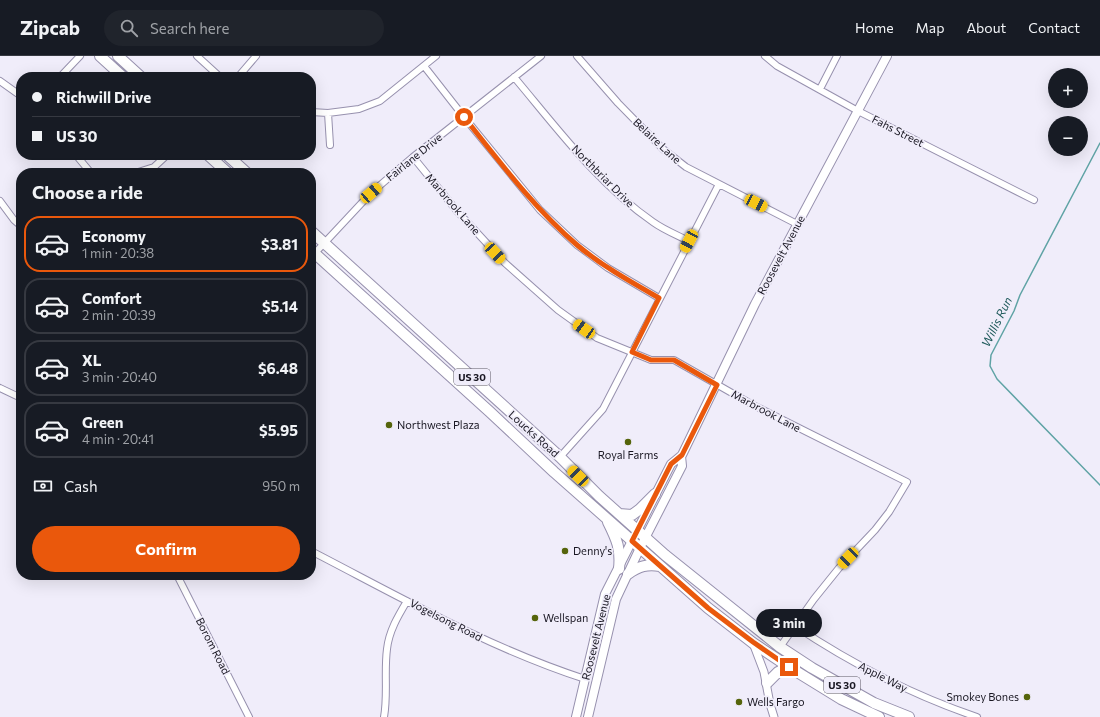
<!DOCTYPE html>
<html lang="en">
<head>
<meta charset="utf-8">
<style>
	:root { --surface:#171b24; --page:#20242c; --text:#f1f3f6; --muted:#9ea1a6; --line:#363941; --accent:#ea580c }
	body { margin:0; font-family:Commissioner,sans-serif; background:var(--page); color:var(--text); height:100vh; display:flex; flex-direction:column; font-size:15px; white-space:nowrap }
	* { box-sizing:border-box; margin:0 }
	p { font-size:13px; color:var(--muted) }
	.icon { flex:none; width:22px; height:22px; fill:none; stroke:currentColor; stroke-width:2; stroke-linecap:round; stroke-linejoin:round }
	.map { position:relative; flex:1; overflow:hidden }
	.drawer { position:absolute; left:16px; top:112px; width:300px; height:412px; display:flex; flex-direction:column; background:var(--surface); border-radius:16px; box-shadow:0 4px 16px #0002 }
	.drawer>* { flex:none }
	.guide { position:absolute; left:16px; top:16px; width:300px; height:88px; border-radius:16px; box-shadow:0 4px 16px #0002; display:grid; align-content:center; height:88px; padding:0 16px; background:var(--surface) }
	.controls { position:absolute; left:1048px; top:12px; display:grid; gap:8px }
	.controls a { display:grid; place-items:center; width:40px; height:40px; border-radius:50%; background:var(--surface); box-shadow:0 4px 16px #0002; font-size:20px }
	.end { position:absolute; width:18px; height:18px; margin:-9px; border:5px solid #ea580c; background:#fff; box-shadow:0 0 0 2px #fff }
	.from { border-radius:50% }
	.bubble { position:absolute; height:28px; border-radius:14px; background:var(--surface); box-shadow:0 4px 16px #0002; font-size:13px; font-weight:700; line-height:28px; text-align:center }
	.car { position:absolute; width:12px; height:24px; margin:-12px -6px; border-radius:5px; box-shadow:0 0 3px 1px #0007; background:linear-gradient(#f5c518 24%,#345 0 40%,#f5c518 0 76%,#345 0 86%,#f5c518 0) }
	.guide b { display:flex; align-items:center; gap:14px; height:38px; font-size:15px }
	.guide b+b { border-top:1px solid var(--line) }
	.guide i { width:10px; height:10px; background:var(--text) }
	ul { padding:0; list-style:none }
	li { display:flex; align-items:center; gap:12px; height:56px; margin:0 8px 6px; padding:0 8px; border:2px solid var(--line); border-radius:16px }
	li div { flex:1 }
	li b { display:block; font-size:15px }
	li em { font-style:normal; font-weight:700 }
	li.selected { border-color:var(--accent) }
	li>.icon { width:36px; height:36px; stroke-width:1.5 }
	h2 { padding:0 16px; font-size:18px; line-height:48px }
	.pay { display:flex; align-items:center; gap:10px; height:44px; padding:0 16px; font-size:15px }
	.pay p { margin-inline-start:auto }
	.action { display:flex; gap:8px; margin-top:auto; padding:8px 16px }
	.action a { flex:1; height:46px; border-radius:24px; background:var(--accent); color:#fff; font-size:16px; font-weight:700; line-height:46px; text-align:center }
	header { display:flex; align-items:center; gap:24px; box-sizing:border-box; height:56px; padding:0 20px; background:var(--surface); border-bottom:1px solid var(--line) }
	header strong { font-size:19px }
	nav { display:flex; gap:22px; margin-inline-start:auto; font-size:14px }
	.search { width:280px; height:36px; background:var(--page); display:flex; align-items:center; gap:10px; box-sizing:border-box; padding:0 14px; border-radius:22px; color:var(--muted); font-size:15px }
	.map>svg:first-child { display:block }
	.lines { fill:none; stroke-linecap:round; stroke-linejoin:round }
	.stream { stroke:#5fa3a5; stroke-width:1.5 }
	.minor-casing { stroke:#9791ae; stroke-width:8 }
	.tertiary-casing { stroke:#9791ae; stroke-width:9 }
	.secondary-casing { stroke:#9791ae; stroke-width:10 }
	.trunk-casing { stroke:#9791ae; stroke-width:12 }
	.minor { stroke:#fff; stroke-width:6 }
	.tertiary { stroke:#fff; stroke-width:7 }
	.secondary { stroke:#fff; stroke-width:8 }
	.trunk { stroke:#fff; stroke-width:10 }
	.route { stroke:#ea580c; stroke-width:5 }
	.poi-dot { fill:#55640b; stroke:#f0edfa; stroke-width:1.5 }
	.labels { text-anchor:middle; stroke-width:3.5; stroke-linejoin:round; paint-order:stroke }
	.shield { fill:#f0edfa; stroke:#5a5763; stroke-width:1 }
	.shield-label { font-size:10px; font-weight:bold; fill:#191722 }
	.street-label { font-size:11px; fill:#191722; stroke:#f0edfa }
	.poi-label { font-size:11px; fill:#191722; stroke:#f0edfa; text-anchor:start }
	.water-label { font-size:12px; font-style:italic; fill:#225c5d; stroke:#f0edfa }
</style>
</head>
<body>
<header>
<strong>Zipcab</strong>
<div class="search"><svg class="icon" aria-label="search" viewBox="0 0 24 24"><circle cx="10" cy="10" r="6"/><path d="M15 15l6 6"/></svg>Search here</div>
<nav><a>Home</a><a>Map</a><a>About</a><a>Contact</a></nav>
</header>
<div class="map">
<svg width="1100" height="661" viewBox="0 0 1100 661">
	<rect width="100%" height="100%" fill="#f0edfa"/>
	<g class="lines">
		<path class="stream" d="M 1100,87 L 1020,239 L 1014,255 L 991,299 L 990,310 L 997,323 L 1100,429"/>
		<g class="minor-casing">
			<path id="minor" d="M 197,0 L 220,21
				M 577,0 L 618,47 L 663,93 L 686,111 L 797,168
				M 765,0 L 777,10 L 858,55 L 1034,144
				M 424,10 L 464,61 L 540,154 L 577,189 L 608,212 L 659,242
				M 60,21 L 80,0
				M 238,21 L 256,0
				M 514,21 C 557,72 598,128 653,166 C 664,174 677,179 689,185
				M 0,25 L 21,40
				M 820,33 L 837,0
				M 311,56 L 328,57 L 359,53 L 380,45 L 436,0
				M 328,57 L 330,89
				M 76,99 L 91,117
				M 413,101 L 457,155 L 505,207 L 558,254 L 597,282 L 651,304 L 674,304 L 753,349 L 907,426 L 889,456 L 875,474 L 839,512 L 814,543 L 780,591
				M 135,117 L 154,111 L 167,99
				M 0,145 L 14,164 L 21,170
				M 315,197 L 371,137 L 413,101 L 541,0
				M 0,332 L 21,342
				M 560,401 L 603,353 L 719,128
				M 311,495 C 400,541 489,592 585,623
				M 177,519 L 249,661
				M 795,570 C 852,608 912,639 977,661
				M 384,661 C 388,639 384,616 387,593 C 389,575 398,560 407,545"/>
		</g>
		<g class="tertiary-casing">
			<path id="tertiary" d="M 753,587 L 764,616 L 770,648 L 774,661"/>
		</g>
		<g class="secondary-casing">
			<path id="secondary" d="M 576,661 L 605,538 L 671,408 L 682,399 L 755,248 L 887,0
				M 588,661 L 616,543 L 640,492 L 682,410 L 681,400"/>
		</g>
		<g class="trunk-casing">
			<path id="trunk" d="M 100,0 L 123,21
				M 118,0 L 141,21
				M 208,99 L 228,117
				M 227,99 L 247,117
				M 311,175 L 560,401 L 599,440 L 665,499 L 780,591 L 812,612 L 874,647 L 909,661
				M 311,194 L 490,356 L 554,416 L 708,552 L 753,587 L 789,611 L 841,643 L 879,661
				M 619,458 L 632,459 L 640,453 L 655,438
				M 608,466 C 617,484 621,493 619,513
				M 628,518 C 639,510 647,508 660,510
				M 767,627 L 778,616 L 789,611"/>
		</g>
		<use href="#minor" class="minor"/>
		<use href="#tertiary" class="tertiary"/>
		<use href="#secondary" class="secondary"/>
		<use href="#trunk" class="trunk"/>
	</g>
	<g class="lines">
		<path class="route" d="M 464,61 C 499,105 534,152 577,189 C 602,210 631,226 659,242 L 632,296 L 651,304 L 674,304 L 717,329 L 682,399 L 671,408 L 632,485 L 708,552 L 753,586 L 789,611"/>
	</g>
	<g class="poi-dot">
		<circle cx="389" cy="369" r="4"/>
		<circle cx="628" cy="386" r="4"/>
		<circle cx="565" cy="495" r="4"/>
		<circle cx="535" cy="562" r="4"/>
		<circle cx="1027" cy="641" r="4"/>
		<circle cx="739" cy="646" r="4"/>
	</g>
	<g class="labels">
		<g class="shield">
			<rect x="454" y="313" width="36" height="16" rx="3"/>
			<rect x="824" y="621" width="36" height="16" rx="3"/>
		</g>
		<g class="shield-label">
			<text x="472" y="325">US 30</text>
			<text x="842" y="633">US 30</text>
		</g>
		<g class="street-label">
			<text transform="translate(898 75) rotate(27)" y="4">Fahs Street</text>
			<text transform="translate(657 85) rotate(43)" y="4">Belaire Lane</text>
			<text transform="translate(414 101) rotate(-39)" y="4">Fairlane Drive</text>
			<text transform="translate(603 120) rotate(45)" y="4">Northbriar Drive</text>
			<text transform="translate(453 148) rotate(49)" y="4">Marbrook Lane</text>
			<text transform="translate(781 199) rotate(-62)" y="4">Roosevelt Avenue</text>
			<text transform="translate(766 355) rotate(28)" y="4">Marbrook Lane</text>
			<text transform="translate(534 378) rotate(42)" y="4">Loucks Road</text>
			<text transform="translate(446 564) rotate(27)" y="4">Vogelsong Road</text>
			<text transform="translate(596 581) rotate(-76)" y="4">Roosevelt Avenue</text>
			<text transform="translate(213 590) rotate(63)" y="4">Borom Road</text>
			<text transform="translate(883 621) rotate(27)" y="4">Apple Way</text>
		</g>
		<g class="poi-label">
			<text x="397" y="373">Northwest Plaza</text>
			<text x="628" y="403" text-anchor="middle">Royal Farms</text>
			<text x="573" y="499">Denny's</text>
			<text x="543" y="566">Wellspan</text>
			<text x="1019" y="645" text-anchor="end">Smokey Bones</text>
			<text x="747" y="650">Wells Fargo</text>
		</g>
		<g class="water-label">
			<text transform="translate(997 266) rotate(-64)" y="4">Willis Run</text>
		</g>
	</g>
</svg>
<div class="controls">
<a>+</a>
<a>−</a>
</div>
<i class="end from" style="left:464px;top:61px"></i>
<i class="end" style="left:789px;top:611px"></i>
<div class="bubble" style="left:756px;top:553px;width:66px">3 min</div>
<i class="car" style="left:371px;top:137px;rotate:49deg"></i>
<i class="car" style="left:756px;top:147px;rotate:117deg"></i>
<i class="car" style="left:689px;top:185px;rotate:208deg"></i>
<i class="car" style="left:495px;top:197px;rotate:137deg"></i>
<i class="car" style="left:584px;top:273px;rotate:305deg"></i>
<i class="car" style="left:578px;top:420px;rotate:314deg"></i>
<i class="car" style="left:848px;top:502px;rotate:224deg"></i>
<div class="guide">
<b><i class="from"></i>Richwill Drive</b>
<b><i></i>US 30</b>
</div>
<section class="drawer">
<h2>Choose a ride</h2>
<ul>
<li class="selected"><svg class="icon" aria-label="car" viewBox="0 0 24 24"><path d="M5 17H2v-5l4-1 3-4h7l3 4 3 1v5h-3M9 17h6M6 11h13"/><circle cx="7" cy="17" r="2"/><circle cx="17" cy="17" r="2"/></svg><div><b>Economy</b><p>1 min · 20:38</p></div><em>$3.81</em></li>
<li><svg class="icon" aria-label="car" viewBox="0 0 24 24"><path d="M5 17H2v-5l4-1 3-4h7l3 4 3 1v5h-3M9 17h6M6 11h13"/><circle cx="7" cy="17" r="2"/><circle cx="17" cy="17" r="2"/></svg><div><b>Comfort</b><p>2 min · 20:39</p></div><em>$5.14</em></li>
<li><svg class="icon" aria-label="car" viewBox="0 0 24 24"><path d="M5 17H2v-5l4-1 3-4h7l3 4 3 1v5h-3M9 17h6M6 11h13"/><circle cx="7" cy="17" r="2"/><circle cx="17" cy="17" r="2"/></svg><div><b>XL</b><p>3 min · 20:40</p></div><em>$6.48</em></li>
<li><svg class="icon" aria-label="car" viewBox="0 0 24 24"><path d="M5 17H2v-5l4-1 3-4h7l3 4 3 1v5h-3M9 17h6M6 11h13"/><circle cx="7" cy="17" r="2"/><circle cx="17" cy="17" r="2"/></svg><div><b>Green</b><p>4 min · 20:41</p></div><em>$5.95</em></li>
</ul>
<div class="pay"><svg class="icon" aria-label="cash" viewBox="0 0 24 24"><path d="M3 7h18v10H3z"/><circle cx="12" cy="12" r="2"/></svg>Cash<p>950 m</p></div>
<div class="action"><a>Confirm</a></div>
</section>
</div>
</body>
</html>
